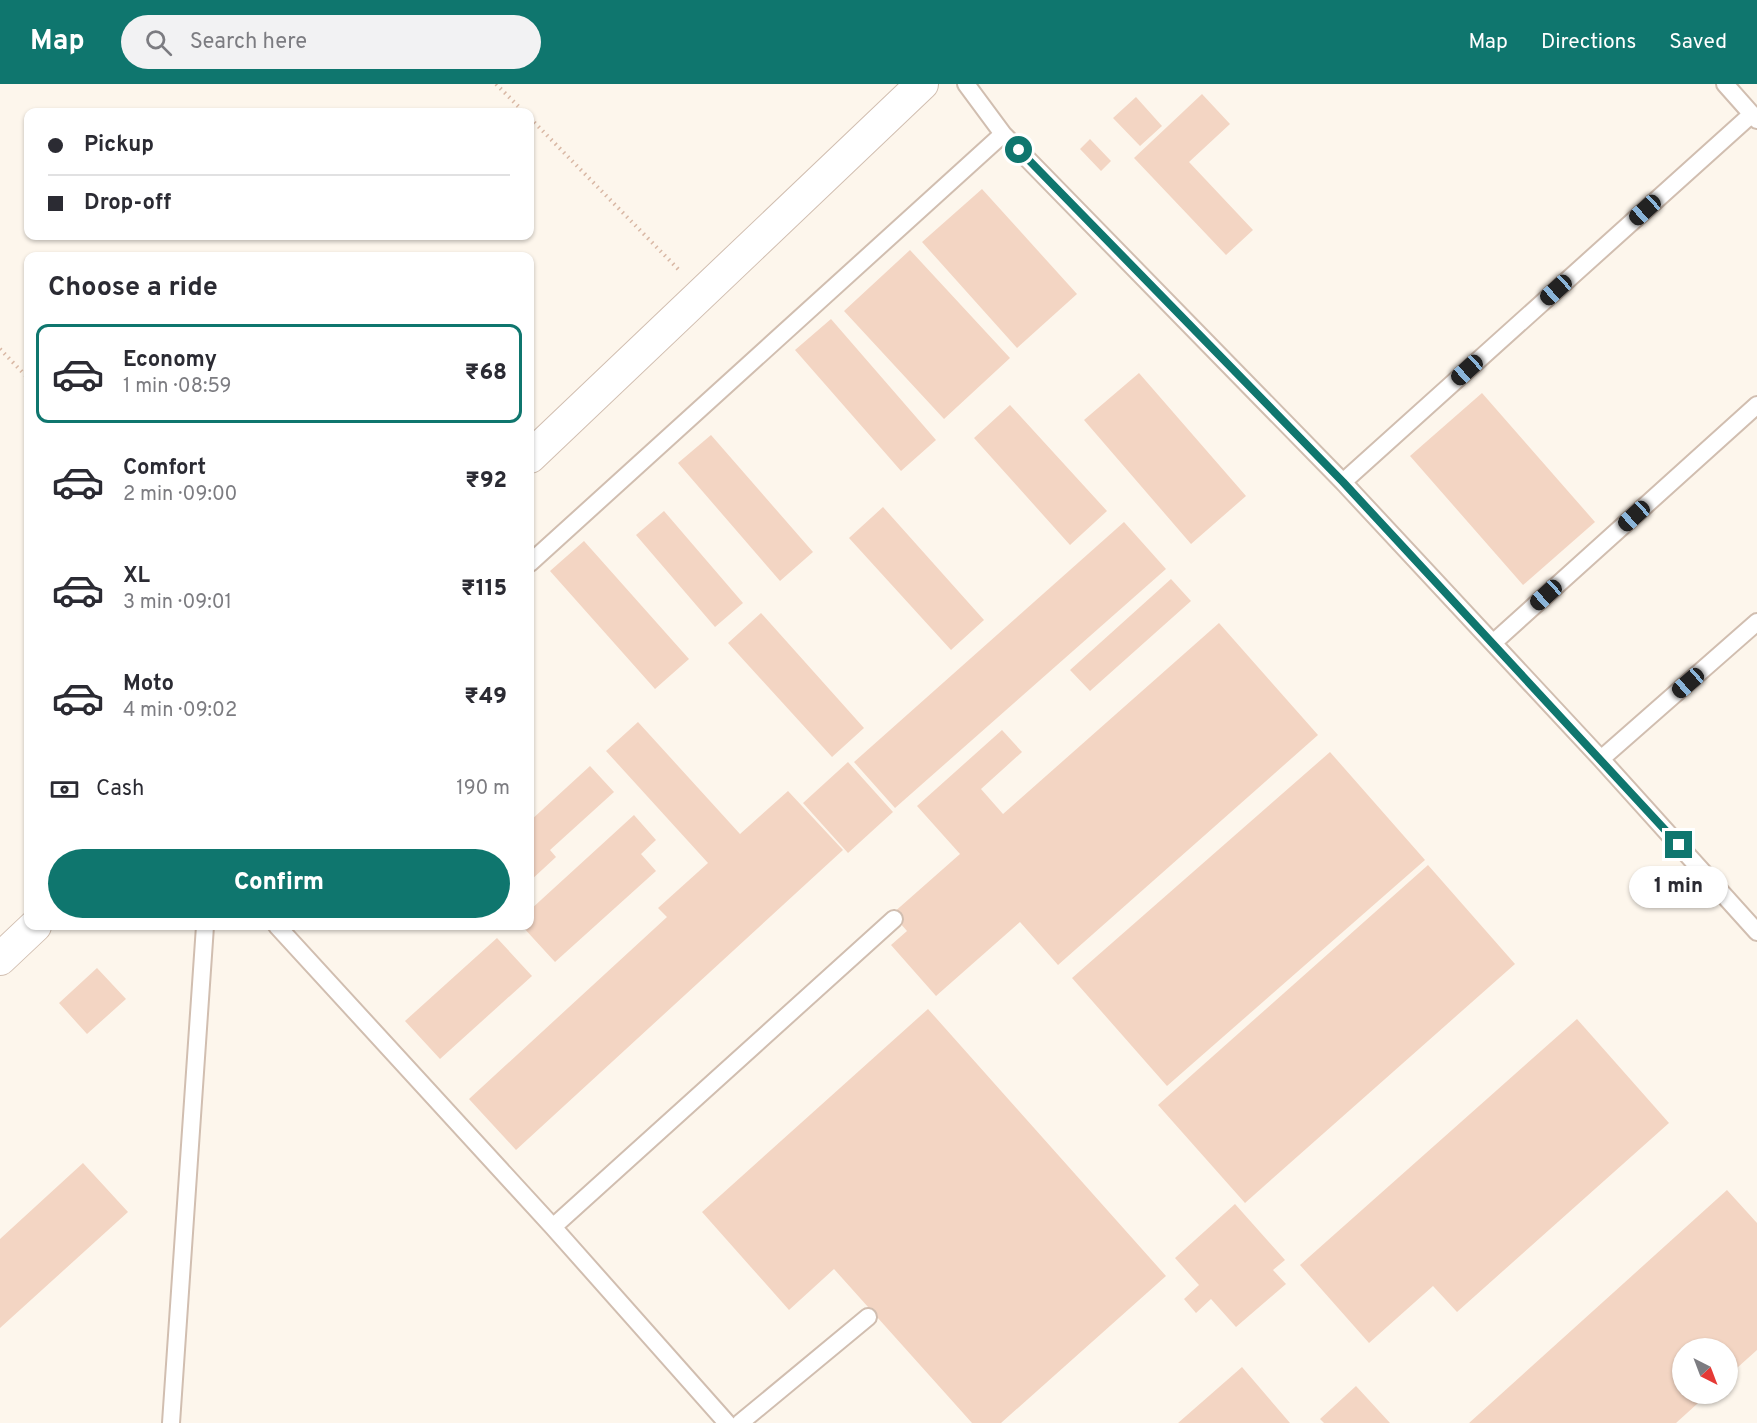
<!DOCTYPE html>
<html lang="en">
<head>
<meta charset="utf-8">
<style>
	:root { --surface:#fff; --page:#f2f2f3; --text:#2b2b33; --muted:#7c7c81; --line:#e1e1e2; --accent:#0f766e }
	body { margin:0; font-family:Overpass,sans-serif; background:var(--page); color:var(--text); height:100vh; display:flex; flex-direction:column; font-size:22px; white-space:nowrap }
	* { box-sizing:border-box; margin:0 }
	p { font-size:20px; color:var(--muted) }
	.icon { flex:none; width:33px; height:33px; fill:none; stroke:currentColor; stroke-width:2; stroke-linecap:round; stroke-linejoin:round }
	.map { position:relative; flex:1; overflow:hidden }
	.sheet { position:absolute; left:24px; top:168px; width:510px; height:678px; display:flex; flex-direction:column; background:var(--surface); border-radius:12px; box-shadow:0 2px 4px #0004 }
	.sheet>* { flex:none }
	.banner { position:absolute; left:24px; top:24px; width:510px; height:132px; border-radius:12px; box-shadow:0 2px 4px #0004; display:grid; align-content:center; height:132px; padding:0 24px; background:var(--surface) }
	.needle { width:39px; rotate:138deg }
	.tools { position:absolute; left:1672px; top:1254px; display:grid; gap:12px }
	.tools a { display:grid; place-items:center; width:66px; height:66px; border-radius:50%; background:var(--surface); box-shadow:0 2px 4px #0004; font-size:30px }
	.end { position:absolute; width:27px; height:27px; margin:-14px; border:8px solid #0f766e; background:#fff; box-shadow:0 0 0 3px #fff }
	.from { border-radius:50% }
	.bubble { position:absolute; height:42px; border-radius:21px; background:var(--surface); box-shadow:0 2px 4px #0004; font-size:20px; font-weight:800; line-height:42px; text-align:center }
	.car { position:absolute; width:18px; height:36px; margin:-18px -9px; border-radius:8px; box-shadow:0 0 4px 2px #0007; background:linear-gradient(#222 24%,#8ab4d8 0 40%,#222 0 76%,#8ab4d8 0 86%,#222 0) }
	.banner b { display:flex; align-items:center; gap:21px; height:57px; font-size:22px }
	.banner b+b { border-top:2px solid var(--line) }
	.banner i { width:15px; height:15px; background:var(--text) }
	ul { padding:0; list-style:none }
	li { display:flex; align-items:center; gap:18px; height:99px; margin:0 12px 9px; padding:0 12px; border:3px solid transparent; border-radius:12px }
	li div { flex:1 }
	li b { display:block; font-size:22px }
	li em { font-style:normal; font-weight:800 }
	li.active { border-color:var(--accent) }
	li>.icon { width:54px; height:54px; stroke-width:1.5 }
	h2 { padding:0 24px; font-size:27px; line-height:72px }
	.pay { display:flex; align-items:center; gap:15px; height:66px; padding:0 24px; font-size:22px }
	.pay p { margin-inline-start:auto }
	.cta { display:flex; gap:12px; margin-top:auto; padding:12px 24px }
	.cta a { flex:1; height:69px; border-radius:36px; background:var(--accent); color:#fff; font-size:24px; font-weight:800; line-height:69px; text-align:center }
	header { display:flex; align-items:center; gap:36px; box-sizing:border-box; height:84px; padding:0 30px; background:var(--accent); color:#fff }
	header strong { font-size:28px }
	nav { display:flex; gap:33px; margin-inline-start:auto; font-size:21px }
	.search { width:420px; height:54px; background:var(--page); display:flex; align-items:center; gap:15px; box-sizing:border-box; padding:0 21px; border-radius:33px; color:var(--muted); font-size:22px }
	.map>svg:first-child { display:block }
	.building { fill:#f3d5c3 }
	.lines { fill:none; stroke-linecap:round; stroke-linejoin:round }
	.lane-casing { stroke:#d1beb0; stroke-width:20 }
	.street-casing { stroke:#d1beb0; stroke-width:34 }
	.path { stroke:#d9b8a5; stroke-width:4; stroke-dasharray:1.5 4.5; stroke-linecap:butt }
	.lane { stroke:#fff; stroke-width:16 }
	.street { stroke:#fff; stroke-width:32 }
	.route { stroke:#0f766e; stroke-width:8 }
</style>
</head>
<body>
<header>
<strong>Map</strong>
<div class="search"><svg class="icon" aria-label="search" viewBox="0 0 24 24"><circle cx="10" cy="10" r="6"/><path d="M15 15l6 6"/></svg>Search here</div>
<nav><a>Map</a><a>Directions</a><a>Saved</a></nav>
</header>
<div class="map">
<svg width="1757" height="1339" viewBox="0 0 1757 1339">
	<rect width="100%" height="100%" fill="#fdf6ec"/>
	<path class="building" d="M 1202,10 L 1230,40 L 1189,78 L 1253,146 L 1226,171 L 1134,74 Z
		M 1136,13 L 1162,42 L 1140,62 L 1113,34 Z
		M 1090,55 L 1111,77 L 1101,87 L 1080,65 Z
		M 982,105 L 1077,210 L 1017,264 L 922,158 Z
		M 910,166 L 1010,274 L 944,335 L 844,227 Z
		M 831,235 L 936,356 L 901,387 L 795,266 Z
		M 1139,289 L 1246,412 L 1191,460 L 1084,336 Z
		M 1482,309 L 1595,438 L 1523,501 L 1410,372 Z
		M 1010,321 L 1107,427 L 1070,461 L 974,354 Z
		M 711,351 L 813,468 L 780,497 L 678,379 Z
		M 883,423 L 984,536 L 951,566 L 849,454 Z
		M 664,427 L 743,519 L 715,543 L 636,451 Z
		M 1124,438 L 1166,485 L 895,724 L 854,678 Z
		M 584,457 L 689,575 L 655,605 L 550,487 Z
		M 1171,495 L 1191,517 L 1090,607 L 1070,586 Z
		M 761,529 L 864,644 L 832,673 L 728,559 Z
		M 1219,539 L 1318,651 L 1058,881 L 1020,838 L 936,912 L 891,861 L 907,847 L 892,830 L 960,770 L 917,722 L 1002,646 L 1022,668 L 981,705 L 1003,730 Z
		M 638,638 L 740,750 L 788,707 L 843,766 L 516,1066 L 469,1015 L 667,833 L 658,824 L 708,779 L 606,667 Z
		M 1330,668 L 1425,776 L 1167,1002 L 1072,894 Z
		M 848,678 L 893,728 L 848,769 L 803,719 Z
		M 590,682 L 614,708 L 550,766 L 556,773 L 530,797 L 530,737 Z
		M 634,731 L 656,756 L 641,770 L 656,787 L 555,878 L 522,842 L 530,842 L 530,826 Z
		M 1428,781 L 1515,880 L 1245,1119 L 1158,1021 Z
		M 497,854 L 532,892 L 440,975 L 405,937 Z
		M 97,884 L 126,915 L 87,950 L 59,919 Z
		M 928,925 L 1166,1192 L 1001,1339 L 972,1339 L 834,1185 L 789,1226 L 702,1128 Z
		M 1577,935 L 1669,1039 L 1457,1228 L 1433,1202 L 1369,1259 L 1300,1181 Z
		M 83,1079 L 128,1128 L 0,1244 L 0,1155 Z
		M 1727,1106 L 1757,1139 L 1757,1266 L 1728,1292 L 1728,1264 L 1683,1264 L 1683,1310 L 1708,1310 L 1676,1339 L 1469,1339 Z
		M 1235,1120 L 1285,1176 L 1273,1186 L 1286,1200 L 1236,1243 L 1211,1215 L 1196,1229 L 1184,1215 L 1199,1201 L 1175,1174 Z
		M 1242,1283 L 1290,1339 L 1178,1339 Z
		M 1356,1302 L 1390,1339 L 1324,1339 L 1320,1335 Z"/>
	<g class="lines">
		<g class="lane-casing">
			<path id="lane" d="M 966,0 L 1003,50 L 1343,398 L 1601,675 L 1757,848
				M 1725,0 L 1757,36
				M 1343,398 L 1752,30
				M 530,479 L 1003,50
				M 1493,559 L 1757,321
				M 1601,675 L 1757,538
				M 277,842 L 553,1143 L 727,1339
				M 553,1143 L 894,835
				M 171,1339 L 205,842
				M 740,1339 L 868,1233"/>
		</g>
		<g class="street-casing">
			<path id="street" d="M 530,373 L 922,0
				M 0,875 L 35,842"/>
		</g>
		<path class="path" d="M 496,0 L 524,28
			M 530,34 L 680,187
			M 0,265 L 28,294"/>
		<use href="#lane" class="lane"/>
		<use href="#street" class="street"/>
	</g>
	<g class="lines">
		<path class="route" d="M 1019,66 L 1343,398 L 1679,761"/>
	</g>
</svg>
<div class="tools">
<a><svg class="needle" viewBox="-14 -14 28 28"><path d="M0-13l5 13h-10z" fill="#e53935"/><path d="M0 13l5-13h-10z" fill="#7c7c81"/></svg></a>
</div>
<i class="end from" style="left:1019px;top:66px"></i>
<i class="end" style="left:1679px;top:761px"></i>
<div class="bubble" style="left:1629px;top:782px;width:99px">1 min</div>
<i class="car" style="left:1645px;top:126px;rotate:228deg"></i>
<i class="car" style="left:1556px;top:206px;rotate:228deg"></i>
<i class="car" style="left:1467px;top:286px;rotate:228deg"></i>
<i class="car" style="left:1634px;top:432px;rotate:228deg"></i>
<i class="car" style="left:1546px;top:511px;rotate:228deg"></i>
<i class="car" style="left:1688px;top:599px;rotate:229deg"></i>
<div class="banner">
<b><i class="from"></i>Pickup</b>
<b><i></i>Drop-off</b>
</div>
<section class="sheet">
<h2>Choose a ride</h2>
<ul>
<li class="active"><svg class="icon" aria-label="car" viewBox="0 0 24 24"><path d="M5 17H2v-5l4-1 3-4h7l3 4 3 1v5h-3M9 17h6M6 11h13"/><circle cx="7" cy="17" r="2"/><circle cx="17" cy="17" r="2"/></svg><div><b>Economy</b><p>1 min · 08:59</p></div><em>₹68</em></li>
<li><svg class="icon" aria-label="car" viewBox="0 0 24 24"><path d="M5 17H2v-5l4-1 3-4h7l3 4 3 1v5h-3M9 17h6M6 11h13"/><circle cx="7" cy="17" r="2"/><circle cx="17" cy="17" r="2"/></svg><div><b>Comfort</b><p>2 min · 09:00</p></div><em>₹92</em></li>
<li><svg class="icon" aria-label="car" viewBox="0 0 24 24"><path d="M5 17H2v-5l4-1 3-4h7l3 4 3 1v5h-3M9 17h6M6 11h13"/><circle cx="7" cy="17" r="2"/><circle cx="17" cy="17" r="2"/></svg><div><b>XL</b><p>3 min · 09:01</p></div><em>₹115</em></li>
<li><svg class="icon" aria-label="car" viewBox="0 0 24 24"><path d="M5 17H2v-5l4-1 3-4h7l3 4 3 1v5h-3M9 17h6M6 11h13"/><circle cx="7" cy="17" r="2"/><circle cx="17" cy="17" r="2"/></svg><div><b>Moto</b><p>4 min · 09:02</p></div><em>₹49</em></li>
</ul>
<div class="pay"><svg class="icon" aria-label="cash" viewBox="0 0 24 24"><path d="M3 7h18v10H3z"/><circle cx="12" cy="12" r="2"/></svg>Cash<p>190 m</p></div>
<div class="cta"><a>Confirm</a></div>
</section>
</div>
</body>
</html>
